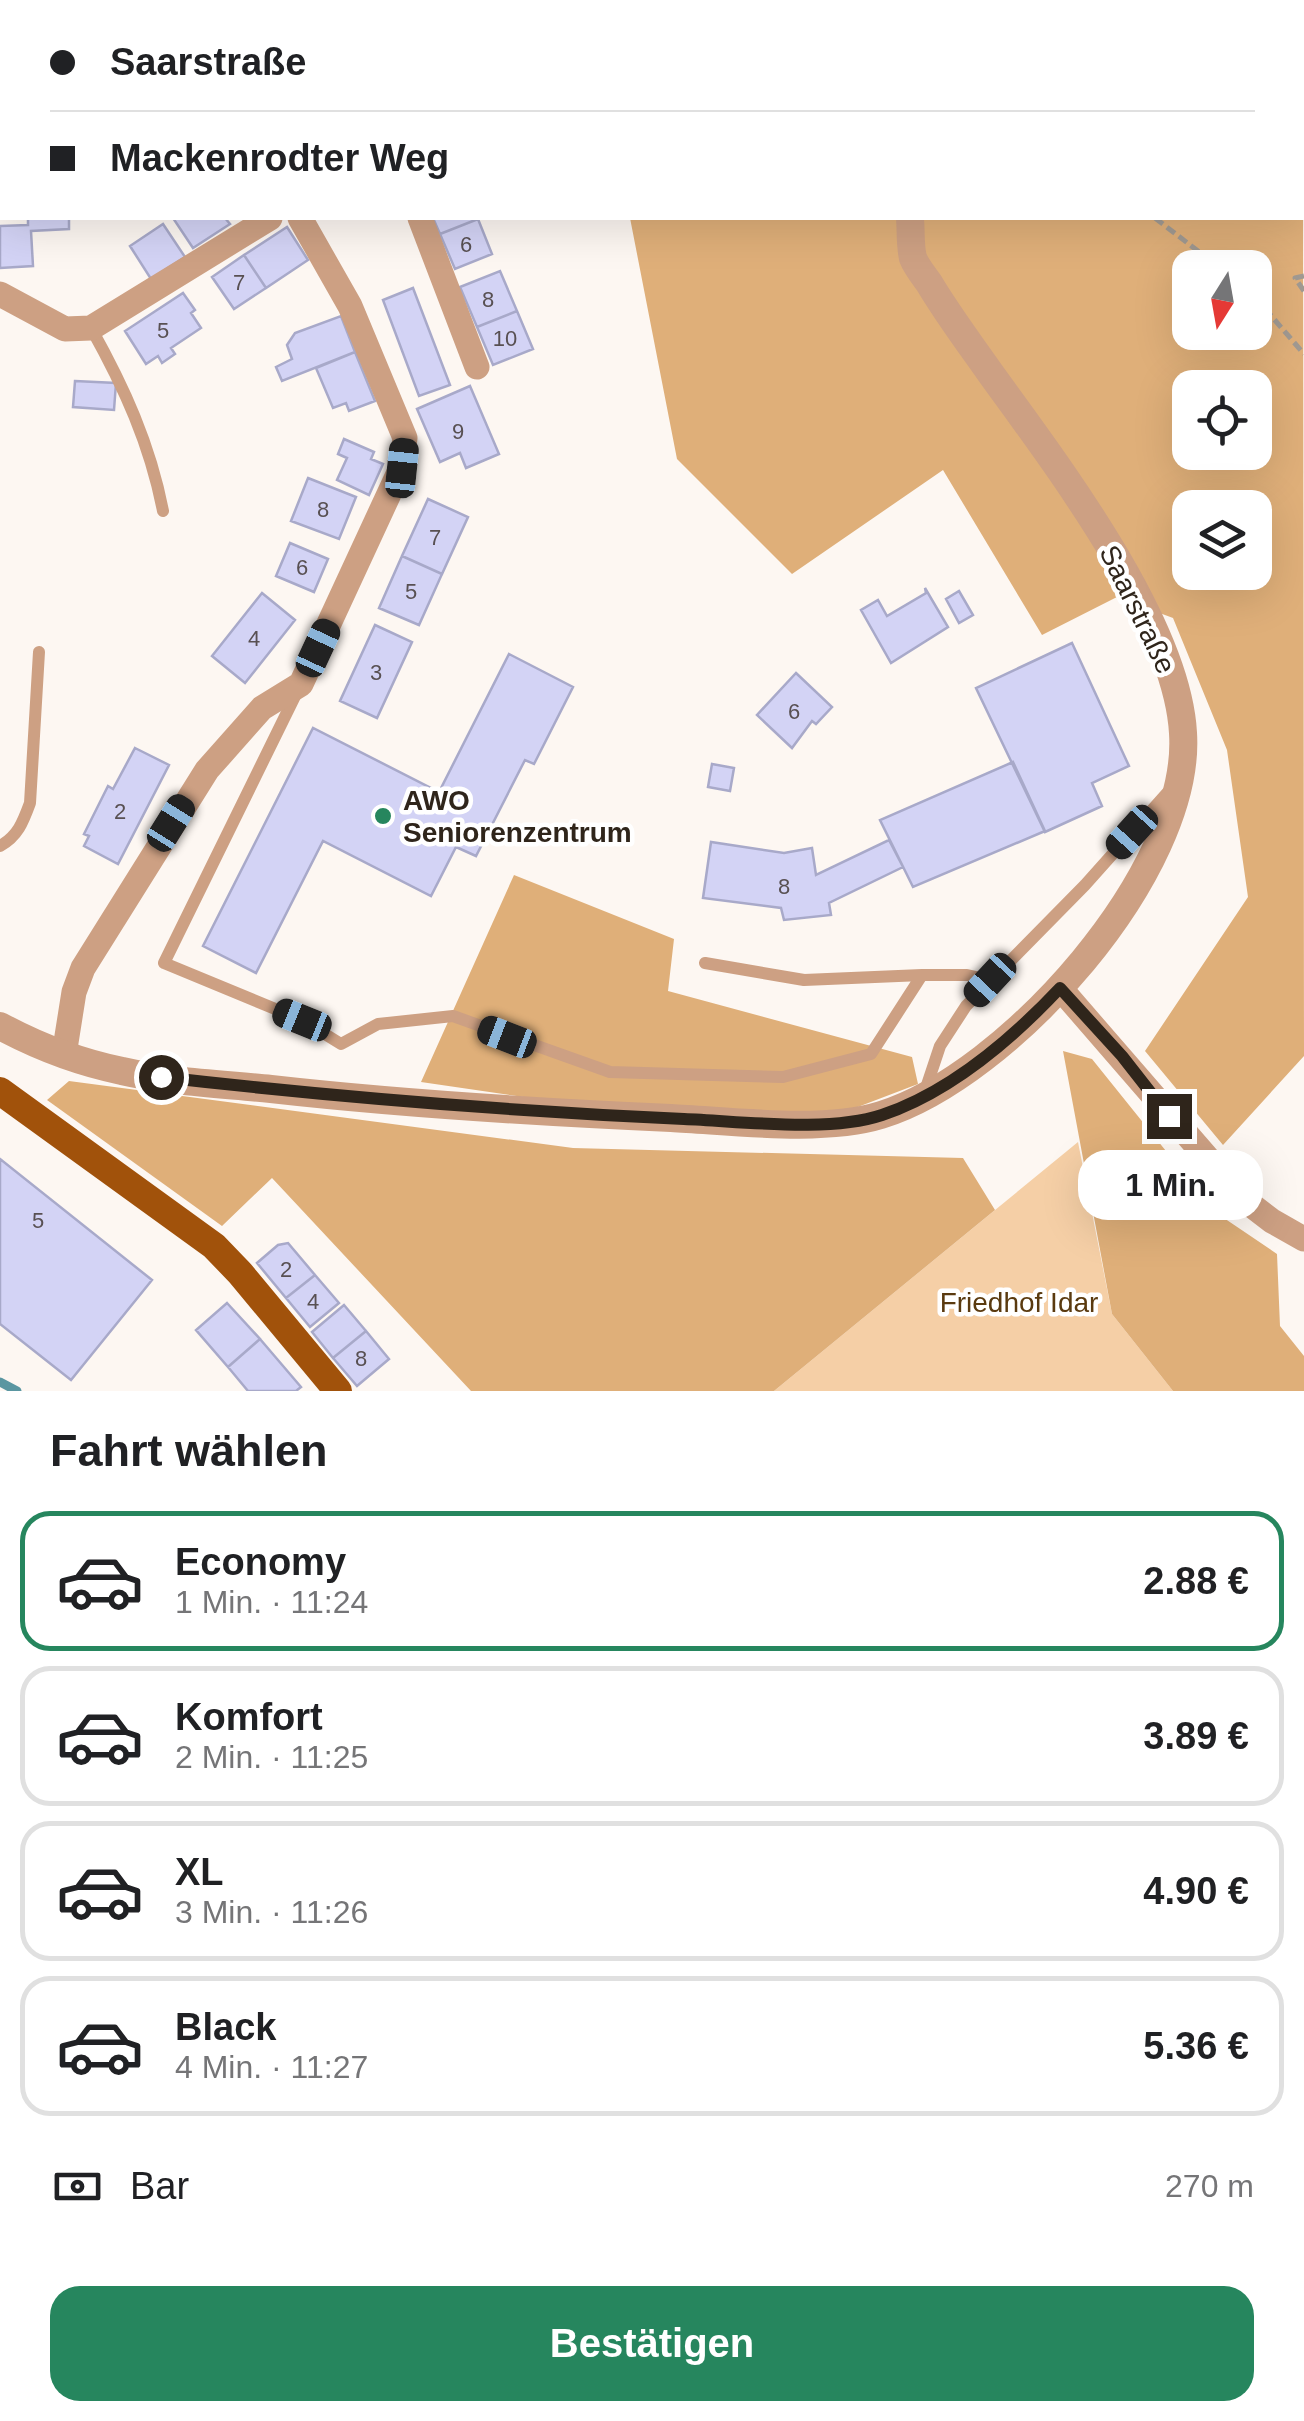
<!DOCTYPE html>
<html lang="de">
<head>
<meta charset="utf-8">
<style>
	:root { --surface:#fff; --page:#f6f6f6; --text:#202124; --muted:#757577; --line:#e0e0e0; --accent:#26865e }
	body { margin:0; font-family:Helvetica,sans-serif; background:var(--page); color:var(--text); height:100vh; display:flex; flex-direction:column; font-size:38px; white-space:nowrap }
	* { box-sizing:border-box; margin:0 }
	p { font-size:32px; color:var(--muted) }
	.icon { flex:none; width:55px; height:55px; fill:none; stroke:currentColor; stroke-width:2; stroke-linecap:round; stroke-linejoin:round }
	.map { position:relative; height:1391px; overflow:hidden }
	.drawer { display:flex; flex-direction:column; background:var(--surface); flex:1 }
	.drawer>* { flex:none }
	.hud { position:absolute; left:0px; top:0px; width:1305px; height:220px; box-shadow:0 10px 40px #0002; display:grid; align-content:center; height:220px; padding:0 50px; background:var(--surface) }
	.needle { width:65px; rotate:191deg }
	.tools { position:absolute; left:1172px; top:250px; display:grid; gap:20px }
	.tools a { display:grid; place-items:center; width:100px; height:100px; border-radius:20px; background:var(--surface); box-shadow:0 10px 40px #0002; font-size:50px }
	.end { position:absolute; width:45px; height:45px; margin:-22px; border:12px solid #2f251b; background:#fff; box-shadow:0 0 0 5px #fff }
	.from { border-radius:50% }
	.bubble { position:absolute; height:70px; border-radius:30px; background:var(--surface); box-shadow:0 10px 40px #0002; font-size:32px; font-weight:800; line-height:70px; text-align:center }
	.car { position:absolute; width:30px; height:60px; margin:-30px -15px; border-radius:12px; box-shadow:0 0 8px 2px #0007; background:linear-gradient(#222 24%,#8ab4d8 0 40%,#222 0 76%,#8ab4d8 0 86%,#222 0) }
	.hud b { display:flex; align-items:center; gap:35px; height:95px; font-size:38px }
	.hud b+b { border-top:2px solid var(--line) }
	.hud i { width:25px; height:25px; background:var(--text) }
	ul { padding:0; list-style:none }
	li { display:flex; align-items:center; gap:30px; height:140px; margin:0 20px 15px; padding:0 30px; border:5px solid var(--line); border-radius:30px }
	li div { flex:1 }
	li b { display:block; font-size:38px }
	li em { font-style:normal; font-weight:800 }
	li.selected { border-color:var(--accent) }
	li>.icon { width:90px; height:90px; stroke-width:1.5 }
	h2 { padding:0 50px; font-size:45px; line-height:120px }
	.pay { display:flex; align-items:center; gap:25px; height:110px; padding:0 50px; font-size:38px }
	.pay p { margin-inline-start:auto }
	.button { display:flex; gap:20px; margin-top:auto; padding:20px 50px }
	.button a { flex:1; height:115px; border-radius:30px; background:var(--accent); color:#fff; font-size:40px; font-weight:800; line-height:115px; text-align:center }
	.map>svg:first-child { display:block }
	.green { fill:#f5cfa6 }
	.forest { fill:#dfaf79; fill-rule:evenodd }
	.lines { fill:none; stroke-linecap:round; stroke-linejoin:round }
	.stream { stroke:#5a96a1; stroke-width:9 }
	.building { fill:#d3d3f5; stroke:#a8a9c9; stroke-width:2.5 }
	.path { stroke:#a19a92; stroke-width:5; stroke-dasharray:10 5; stroke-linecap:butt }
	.service { stroke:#cda083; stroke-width:12 }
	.minor { stroke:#cda083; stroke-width:25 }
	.tertiary { stroke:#cda083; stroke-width:28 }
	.primary { stroke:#a1520b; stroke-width:28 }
	.route { stroke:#2f251b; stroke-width:12 }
	.poi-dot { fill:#26865e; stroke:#fff; stroke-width:4 }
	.labels { text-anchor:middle; stroke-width:9; stroke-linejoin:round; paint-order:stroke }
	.number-label { font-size:22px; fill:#585052 }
	.street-label { font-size:28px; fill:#2f251b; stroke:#fff }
	.poi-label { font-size:28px; font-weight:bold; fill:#2f251b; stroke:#fff; text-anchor:start }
	.park-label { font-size:28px; fill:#5a3a0f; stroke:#fff }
</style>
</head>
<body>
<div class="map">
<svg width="1304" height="1391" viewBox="0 0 1304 1391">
	<rect width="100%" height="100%" fill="#fdf7f2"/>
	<path class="green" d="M 1078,1142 L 1112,1314 L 1173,1391 L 774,1391 Z"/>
	<path class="forest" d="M 485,0 L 1241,0 L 1242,2 L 487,2 Z
		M 1303,171 L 1304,1056 L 1223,1145 L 1145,1051 L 1248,897 L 1227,750 L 1173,618 L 1117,597 L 1042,635 L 943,470 L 792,574 L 677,459 L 630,218 L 1302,218 ZM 1190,268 L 1255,268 L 1255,332 L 1190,332 ZM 1190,388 L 1255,388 L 1255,452 L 1190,452 ZM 1190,508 L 1255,508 L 1255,572 L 1190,572 Z
		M 514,875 L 674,939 L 668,991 L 912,1057 L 918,1084 L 842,1113 L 600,1108 L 421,1082 Z
		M 1063,1051 L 1092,1059 L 1215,1212 L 1277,1254 L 1280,1326 L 1304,1356 L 1304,1391 L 1173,1391 L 1112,1314 Z
		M 69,1081 L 573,1148 L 963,1158 L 995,1210 L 774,1391 L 471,1391 L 272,1178 L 222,1226 L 47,1100 Z"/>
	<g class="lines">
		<path class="stream" d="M 0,1382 L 17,1391"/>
	</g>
	<path class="building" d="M 28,218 L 69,218 L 69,229 L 31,231 L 33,266 L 0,268 L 0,226 L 28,225 Z
		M 173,218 L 225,218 L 230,224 L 193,248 Z
		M 433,218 L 477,218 L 478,219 L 440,234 Z
		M 478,219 L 492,254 L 455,269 L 440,234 Z
		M 163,224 L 185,257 L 151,279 L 130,246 Z
		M 287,227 L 308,260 L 266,288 L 244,255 Z
		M 244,255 L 266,288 L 234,309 L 212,277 Z
		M 500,271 L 517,311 L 477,327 L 460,287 Z
		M 413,288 L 450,385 L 419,396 L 383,300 Z
		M 183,293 L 195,310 L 191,313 L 201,328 L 171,348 L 175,354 L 162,363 L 158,356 L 146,364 L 125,331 Z
		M 517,311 L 533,349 L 493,365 L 477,327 Z
		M 341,316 L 355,352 L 282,381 L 276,367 L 292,359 L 287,345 L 295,333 Z
		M 355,352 L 375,401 L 349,411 L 346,403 L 333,408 L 316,368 Z
		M 75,381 L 116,383 L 114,410 L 73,407 Z
		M 470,386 L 499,454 L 466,468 L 460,453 L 440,462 L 417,409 Z
		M 344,439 L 374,452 L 371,459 L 383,464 L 369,495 L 337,480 L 347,458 L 338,454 Z
		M 308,478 L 356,497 L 339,539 L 291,521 Z
		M 428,499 L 468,517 L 442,574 L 402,556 Z
		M 290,543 L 328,559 L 314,592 L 276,576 Z
		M 402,556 L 442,574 L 419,625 L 379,608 Z
		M 925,588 L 948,627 L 891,663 L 861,610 L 878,600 L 887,616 L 926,593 Z
		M 959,591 L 973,615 L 959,623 L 946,599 Z
		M 262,593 L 295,620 L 245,683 L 212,656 Z
		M 375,625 L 412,642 L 377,718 L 340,701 Z
		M 1072,643 L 1129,766 L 1092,783 L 1102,806 L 1045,832 L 976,688 Z
		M 509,654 L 573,687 L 534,764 L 525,760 L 476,856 L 456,847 L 431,896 L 323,841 L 256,973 L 203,946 L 313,728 L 439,792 Z
		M 796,673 L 832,707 L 816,724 L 812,721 L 792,748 L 757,715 Z
		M 135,748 L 169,765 L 118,864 L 84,846 L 89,836 L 84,834 L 108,786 L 113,789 Z
		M 1013,762 L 1045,831 L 913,887 L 880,820 Z
		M 712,764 L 734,768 L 730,791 L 708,787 Z
		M 889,840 L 903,867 L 829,903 L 831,915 L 784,920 L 781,908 L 703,898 L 711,842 L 784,853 L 812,848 L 816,875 Z
		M 0,1159 L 152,1280 L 71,1380 L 0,1324 Z
		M 288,1243 L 315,1275 L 286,1298 L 257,1263 L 278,1245 Z
		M 315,1275 L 339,1303 L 310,1327 L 286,1298 Z
		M 227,1303 L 260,1339 L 228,1367 L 196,1330 Z
		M 344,1305 L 366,1331 L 333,1358 L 312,1332 Z
		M 366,1331 L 389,1359 L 357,1386 L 333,1358 Z
		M 260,1339 L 301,1387 L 296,1391 L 248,1391 L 228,1367 Z"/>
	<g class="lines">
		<path class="path" d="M 1033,2 L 1034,0
			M 1155,218 L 1220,268
			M 1304,276 L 1295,278 L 1304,291
			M 1255,297 L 1304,354"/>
		<path class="service" d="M 91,328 C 124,387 150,444 163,511
			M 297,692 L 164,963 L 302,1020 L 341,1044 L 378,1024 L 453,1016 L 610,1072 L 783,1077 L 871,1054 L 922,975 L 967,975 L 990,980
			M 0,846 C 18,836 23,822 30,803 L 39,652
			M 705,963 L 804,980 L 922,975
			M 925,1091 L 940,1046 L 966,1006 L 1085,885 L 1168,792"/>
		<path class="minor" d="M 140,0 L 142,2
			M 423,0 L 425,2
			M 1302,2 L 1304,0
			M 1302,161 L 1304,164
			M 420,218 L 477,367
			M 0,294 L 65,329 L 91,328 L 270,218
			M 1060,988 L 1242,1198 L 1272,1221 L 1304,1239
			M 64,1055 L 74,992 L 83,968 L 207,770 L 262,708 L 301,684 L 401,468 L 405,438 L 350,306 L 300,218"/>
		<path class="tertiary" d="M 990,2 L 991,0
			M 0,1026 C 39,1047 78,1062 122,1071 C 170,1082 222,1084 271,1089 C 404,1104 537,1112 671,1118 C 732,1121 823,1133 881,1115 C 1008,1076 1192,871 1183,733 C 1177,622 1056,464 991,374 C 970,344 948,315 929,283 C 924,276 916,266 913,258 C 910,246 911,230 910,218"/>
		<path class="primary" d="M 0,1091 L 214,1246 L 240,1273 L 338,1391"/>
	</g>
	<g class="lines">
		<path class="route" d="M 161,1077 C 335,1097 509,1111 684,1119 C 741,1121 828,1133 882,1115 C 950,1092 1011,1040 1060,988 L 1122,1056 L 1169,1116"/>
	</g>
	<circle class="poi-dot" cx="383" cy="816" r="10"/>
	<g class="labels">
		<g class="number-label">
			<text x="466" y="252">6</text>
			<text x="239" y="290">7</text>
			<text x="488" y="307">8</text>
			<text x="163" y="338">5</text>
			<text x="505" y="346">10</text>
			<text x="458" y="439">9</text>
			<text x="323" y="517">8</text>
			<text x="435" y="545">7</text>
			<text x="302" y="575">6</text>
			<text x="411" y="599">5</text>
			<text x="254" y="646">4</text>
			<text x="376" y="680">3</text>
			<text x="794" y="719">6</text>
			<text x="120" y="819">2</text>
			<text x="784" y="894">8</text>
			<text x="38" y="1228">5</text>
			<text x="286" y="1277">2</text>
			<text x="313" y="1309">4</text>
			<text x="361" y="1366">8</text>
		</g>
		<g class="street-label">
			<text transform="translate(1138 609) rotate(64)" y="10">Saarstraße</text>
		</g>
		<g class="poi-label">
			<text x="403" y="810">AWO<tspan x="403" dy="32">Seniorenzentrum</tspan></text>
		</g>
		<g class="park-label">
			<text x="1019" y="1312">Friedhof Idar</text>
		</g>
	</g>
</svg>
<div class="tools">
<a><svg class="needle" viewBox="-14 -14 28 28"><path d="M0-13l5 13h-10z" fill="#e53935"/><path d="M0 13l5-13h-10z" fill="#757577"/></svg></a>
<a><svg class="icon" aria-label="locate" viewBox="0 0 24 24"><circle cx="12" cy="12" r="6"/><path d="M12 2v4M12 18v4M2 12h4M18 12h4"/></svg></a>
<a><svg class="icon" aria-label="layers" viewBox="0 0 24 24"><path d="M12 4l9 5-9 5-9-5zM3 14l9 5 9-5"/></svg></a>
</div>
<i class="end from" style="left:161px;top:1077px"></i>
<i class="end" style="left:1169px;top:1116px"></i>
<div class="bubble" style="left:1078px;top:1150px;width:185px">1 Min.</div>
<i class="car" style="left:402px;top:468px;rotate:6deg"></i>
<i class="car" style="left:318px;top:648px;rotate:25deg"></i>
<i class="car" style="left:171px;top:823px;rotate:32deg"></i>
<i class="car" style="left:1132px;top:832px;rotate:222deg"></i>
<i class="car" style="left:990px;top:980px;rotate:223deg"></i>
<i class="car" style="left:302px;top:1020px;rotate:292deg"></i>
<i class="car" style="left:507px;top:1037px;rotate:291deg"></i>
<div class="hud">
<b><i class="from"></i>Saarstraße</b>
<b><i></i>Mackenrodter Weg</b>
</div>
</div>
<section class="drawer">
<h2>Fahrt wählen</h2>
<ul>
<li class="selected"><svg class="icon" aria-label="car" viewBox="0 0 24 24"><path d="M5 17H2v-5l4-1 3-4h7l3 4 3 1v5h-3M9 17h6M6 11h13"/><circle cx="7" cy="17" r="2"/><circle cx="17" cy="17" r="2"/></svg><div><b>Economy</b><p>1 Min. · 11:24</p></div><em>2.88 €</em></li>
<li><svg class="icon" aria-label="car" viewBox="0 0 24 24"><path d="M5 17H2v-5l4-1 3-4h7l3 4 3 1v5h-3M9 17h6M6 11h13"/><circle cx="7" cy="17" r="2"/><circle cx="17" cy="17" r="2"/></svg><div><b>Komfort</b><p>2 Min. · 11:25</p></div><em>3.89 €</em></li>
<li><svg class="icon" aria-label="car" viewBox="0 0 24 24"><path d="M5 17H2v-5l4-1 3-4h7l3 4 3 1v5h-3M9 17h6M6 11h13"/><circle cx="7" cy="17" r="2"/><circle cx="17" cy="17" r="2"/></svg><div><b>XL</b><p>3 Min. · 11:26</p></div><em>4.90 €</em></li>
<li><svg class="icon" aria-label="car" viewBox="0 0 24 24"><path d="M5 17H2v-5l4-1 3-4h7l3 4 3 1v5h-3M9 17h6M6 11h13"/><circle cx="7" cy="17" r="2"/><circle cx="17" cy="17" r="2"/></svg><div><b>Black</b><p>4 Min. · 11:27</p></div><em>5.36 €</em></li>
</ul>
<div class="pay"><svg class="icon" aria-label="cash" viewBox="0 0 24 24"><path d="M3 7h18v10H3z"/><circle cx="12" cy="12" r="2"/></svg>Bar<p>270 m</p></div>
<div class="button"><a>Bestätigen</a></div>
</section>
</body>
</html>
